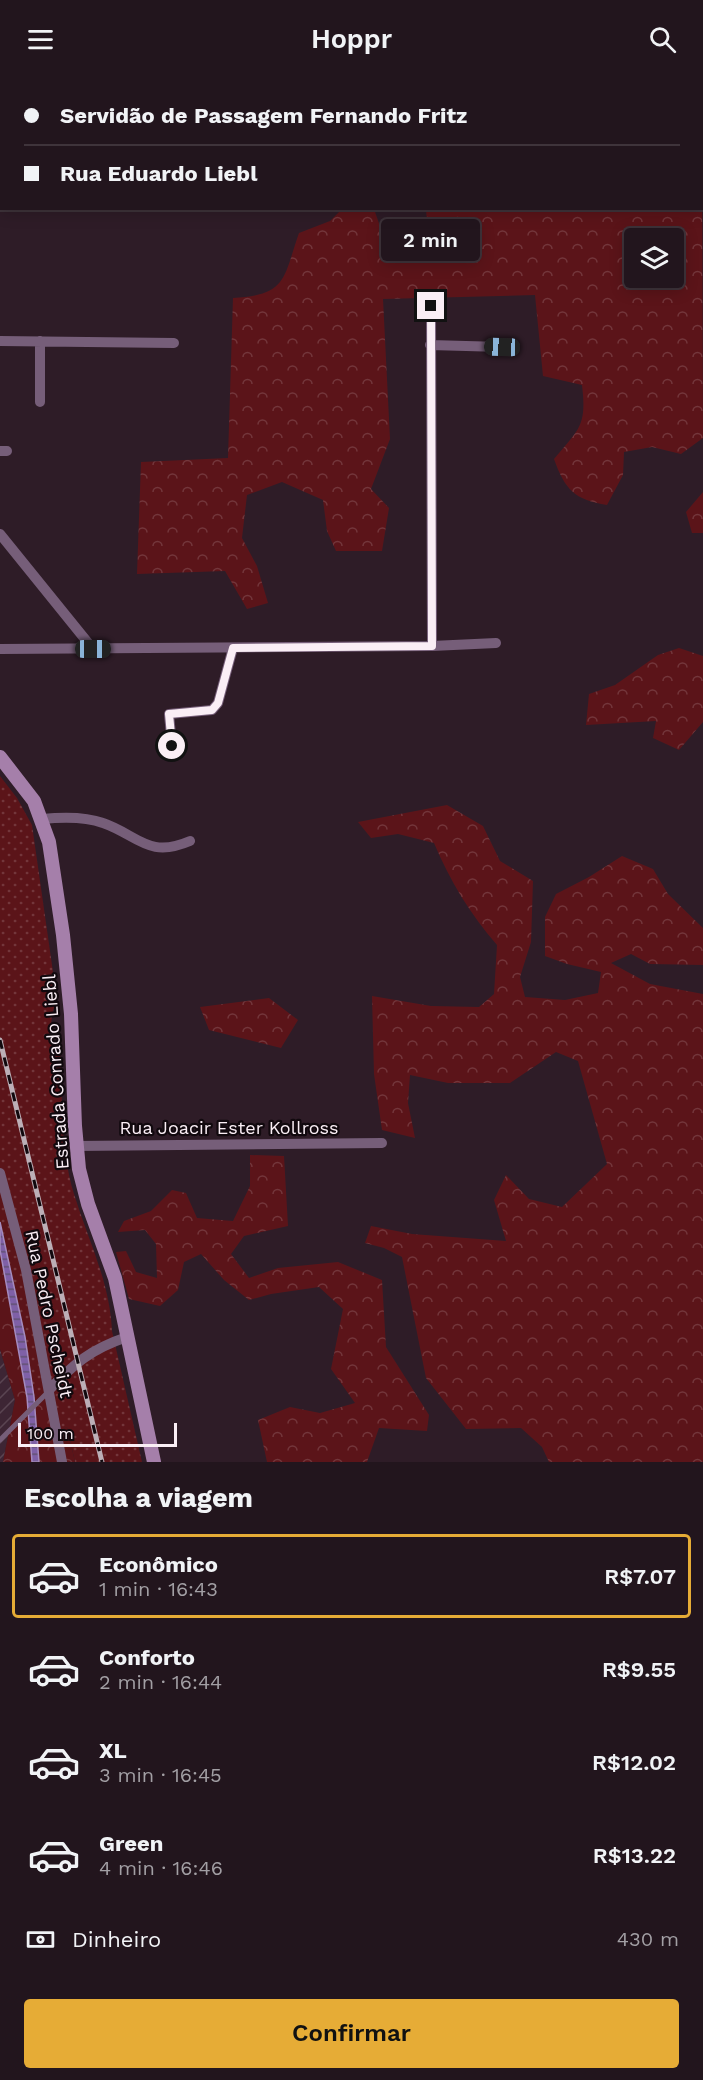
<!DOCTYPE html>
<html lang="pt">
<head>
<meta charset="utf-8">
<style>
	:root { --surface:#22151d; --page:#2e222a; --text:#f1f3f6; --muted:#a29fa4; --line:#3f343b; --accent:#e6ac36 }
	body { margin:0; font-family:"Work Sans",sans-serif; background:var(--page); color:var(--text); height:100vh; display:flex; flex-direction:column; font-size:22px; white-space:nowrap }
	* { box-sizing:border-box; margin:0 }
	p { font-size:20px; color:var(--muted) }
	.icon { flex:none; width:33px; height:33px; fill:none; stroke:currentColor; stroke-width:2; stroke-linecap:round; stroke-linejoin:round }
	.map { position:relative; height:1384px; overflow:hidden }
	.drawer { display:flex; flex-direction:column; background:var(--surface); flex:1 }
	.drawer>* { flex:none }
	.guide { position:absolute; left:0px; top:0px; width:704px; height:132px; box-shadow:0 3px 15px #0003,0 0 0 2px var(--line); display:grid; align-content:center; height:132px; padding:0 24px; background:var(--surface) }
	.fabs { position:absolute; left:624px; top:150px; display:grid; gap:12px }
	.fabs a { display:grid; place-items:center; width:60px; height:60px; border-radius:6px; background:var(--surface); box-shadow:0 3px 15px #0003,0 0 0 2px var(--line); font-size:30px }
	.scale { position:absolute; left:18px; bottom:15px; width:159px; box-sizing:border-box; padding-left:6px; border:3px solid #faeef5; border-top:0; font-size:16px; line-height:21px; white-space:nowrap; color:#faeef5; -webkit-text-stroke:4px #11090e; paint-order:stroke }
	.end { position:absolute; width:27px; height:27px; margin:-14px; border:8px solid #faeef5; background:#111; box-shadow:0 0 0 3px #111 }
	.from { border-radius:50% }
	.bubble { position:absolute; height:42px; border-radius:6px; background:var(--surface); box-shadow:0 3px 15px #0003,0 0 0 2px var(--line); font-size:20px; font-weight:600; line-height:42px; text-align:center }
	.car { position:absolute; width:18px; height:36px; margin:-18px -9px; border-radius:8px; box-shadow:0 0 4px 2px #0007; background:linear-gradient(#222 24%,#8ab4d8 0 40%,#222 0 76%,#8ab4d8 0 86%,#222 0) }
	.guide b { display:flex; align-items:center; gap:21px; height:57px; font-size:22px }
	.guide b+b { border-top:2px solid var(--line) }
	.guide i { width:15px; height:15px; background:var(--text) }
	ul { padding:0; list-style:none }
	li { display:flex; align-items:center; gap:18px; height:84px; margin:0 12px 9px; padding:0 12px; border:3px solid transparent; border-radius:6px }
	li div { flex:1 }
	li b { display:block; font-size:22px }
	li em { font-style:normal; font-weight:600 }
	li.selected { border-color:var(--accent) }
	li>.icon { width:54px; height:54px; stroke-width:1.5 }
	h2 { padding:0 24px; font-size:27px; line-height:72px }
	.pay { display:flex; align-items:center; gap:15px; height:66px; padding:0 24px; font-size:22px }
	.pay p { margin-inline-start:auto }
	.primary-button { display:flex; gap:12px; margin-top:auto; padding:12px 24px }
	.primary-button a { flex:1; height:69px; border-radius:6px; background:var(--accent); color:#111; font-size:24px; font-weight:600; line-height:69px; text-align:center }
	header { display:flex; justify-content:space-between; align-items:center; height:78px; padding:0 24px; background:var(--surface); font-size:27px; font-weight:600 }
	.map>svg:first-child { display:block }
	.industrial { fill:url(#industrial-furrows) }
	.grass { fill:url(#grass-dots) }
	.forest { fill:url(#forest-crowns); fill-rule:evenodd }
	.water { fill:url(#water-rules); stroke:#a48bbe; stroke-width:1.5 }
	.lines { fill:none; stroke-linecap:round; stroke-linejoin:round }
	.service { stroke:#765e79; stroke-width:5 }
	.minor { stroke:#765e79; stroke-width:10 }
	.secondary { stroke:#a57faa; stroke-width:14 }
	.rail-casing { stroke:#bcafb7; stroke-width:5 }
	.rail { stroke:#11090e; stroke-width:3; stroke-dasharray:9; stroke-linecap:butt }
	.route { stroke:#faeef5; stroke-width:8 }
	.labels { text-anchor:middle; stroke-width:4.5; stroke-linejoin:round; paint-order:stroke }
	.street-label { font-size:18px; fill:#faeef5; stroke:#11090e }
</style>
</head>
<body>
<header><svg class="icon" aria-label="menu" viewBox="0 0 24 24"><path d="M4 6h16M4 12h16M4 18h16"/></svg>Hoppr<svg class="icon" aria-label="search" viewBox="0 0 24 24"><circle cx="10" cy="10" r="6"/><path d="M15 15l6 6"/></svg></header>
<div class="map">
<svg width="703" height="1384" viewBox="0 0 703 1384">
	<defs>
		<pattern id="industrial-furrows" width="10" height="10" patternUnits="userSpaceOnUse" patternTransform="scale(1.5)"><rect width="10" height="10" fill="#3d2534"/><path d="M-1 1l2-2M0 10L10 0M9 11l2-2" fill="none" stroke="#5a4552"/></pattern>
		<pattern id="grass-dots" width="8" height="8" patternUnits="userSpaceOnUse" patternTransform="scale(1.5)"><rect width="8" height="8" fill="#5b1419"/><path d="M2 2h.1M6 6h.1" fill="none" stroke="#73363b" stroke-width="1.8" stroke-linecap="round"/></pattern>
		<pattern id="forest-crowns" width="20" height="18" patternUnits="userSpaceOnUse" patternTransform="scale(1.5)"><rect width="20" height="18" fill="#5b1419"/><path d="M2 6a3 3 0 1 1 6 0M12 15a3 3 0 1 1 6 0" fill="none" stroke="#73363b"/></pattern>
		<pattern id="water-rules" width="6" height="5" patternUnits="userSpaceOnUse" patternTransform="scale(1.5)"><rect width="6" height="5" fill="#7f60a7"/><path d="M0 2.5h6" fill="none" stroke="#625274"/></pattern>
	</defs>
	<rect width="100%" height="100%" fill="#2e1c27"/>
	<path class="industrial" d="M 0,1271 L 15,1322 L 3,1384 L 0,1384 Z"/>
	<path class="grass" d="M 0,698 L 17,720 L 32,747 L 57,922 C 49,938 49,959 60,973 C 63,1020 60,1071 74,1116 C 88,1162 110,1204 112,1253 L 142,1384 L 75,1384 L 67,1349 L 56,1355 L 48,1313 L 34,1319 L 25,1259 L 0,1144 Z"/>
	<path class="forest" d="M 242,0 L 590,0 L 241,1 Z
		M 702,56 L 703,360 L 681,376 L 652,369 L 624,374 L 623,397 L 607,427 C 575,422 565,412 554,381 C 579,351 587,348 582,307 L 543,298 L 535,217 L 383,221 L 390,361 L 371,411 L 389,430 L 382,473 L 336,473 L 327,453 L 323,422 L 282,404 L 247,417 L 242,460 L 257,488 L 268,525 L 247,531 L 225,493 L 137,496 L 141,384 L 228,380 L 233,220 C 287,217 283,201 299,155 L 330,143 L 342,131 L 374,131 L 382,154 L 418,164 L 428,156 L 426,131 L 702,130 ZM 634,160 L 674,160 L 674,200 L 634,200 Z
		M 703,414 L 703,455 L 692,455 L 686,434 Z
		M 679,570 L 703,578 L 703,644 L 679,672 L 653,660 L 656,643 L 586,647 L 589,616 L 615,607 L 658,577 Z
		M 447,727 L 483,748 L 500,783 L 533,803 L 531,864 L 520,899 L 525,919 L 565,922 L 598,915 L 601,894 L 567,886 L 545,878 L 545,839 L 556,816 L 589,799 L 622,778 L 653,791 L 668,816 L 703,850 L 703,887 L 650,886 L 631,876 L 611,885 L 650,906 L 703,916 L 703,1384 L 549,1384 L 542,1369 L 521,1350 L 466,1351 L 426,1300 L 402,1179 L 384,1170 L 365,1165 L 371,1148 L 412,1156 L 506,1163 L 494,1122 L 506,1097 L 529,1121 L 562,1129 L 607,1086 L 578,983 L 556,974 L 510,1005 L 448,1005 L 410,997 L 408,1025 L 415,1060 L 382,1052 L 374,996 L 372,918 L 431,928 L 479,929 L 494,916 L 497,867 C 470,836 450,803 434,765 L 398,756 L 371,760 L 358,744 Z
		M 269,920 L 298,942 L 281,970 L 209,952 L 200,929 Z
		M 250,1077 L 284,1078 L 288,1148 L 244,1158 L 231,1176 L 249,1200 L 278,1190 L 338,1184 L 382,1202 L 386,1269 L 429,1337 L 427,1353 L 379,1350 L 367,1384 L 267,1384 L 258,1342 L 290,1329 L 320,1335 L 355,1325 L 331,1291 L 343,1231 L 319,1209 L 271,1216 L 249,1222 L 224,1202 L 201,1176 L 184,1184 L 178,1212 L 160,1228 L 129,1221 L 116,1174 L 126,1173 L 136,1194 L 157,1200 L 156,1166 L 145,1152 L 118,1154 L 124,1143 L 151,1133 L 172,1112 L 186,1115 L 197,1140 L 233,1143 L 250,1108 Z
		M 0,1172 L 27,1319 L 32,1384 L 3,1384 L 15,1322 L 0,1271 Z
		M 49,1312 L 56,1355 L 67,1349 L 75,1384 L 39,1384 L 34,1319 Z"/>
	<path class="water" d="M 0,1144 L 25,1259 L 34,1319 L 39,1384 L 32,1384 L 27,1319 L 0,1172 Z"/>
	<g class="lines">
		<path class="service" d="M 0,1362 L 48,1314"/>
		<path class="minor" d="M 431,228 L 432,568
			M 0,263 L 174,265
			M 40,263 L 40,324
			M 430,267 L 502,269
			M 0,373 L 7,373
			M 0,456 L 93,571
			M 0,571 L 432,568 L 496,565
			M 172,668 L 169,636 L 212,632 L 218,625 L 233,570
			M 42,741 C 62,739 84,738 103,745 C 138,757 148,781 190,763
			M 76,1068 L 382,1065
			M 0,1095 L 26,1192 L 62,1384
			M 49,1312 C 75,1285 91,1271 127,1259"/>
		<path class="secondary" d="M 0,679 L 34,723 L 49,764 L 63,857 L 71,936 L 75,1048 L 79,1091 L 88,1126 L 115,1200 L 154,1384"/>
		<g class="rail-casing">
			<path id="rail" d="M 0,962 L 102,1384"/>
		</g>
		<use href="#rail" class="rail"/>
	</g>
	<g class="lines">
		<path class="route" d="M 172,668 L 169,636 L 212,632 L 218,625 L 233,570 L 432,568 L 431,228"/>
	</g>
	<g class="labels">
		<g class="street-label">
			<text transform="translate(56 994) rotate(-94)" y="6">Estrada Conrado Liebl</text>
			<text x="229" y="1056">Rua Joacir Ester Kollross</text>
			<text transform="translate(49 1236) rotate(78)" y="6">Rua Pedro Pscheidt</text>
		</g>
	</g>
</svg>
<div class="fabs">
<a><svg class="icon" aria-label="layers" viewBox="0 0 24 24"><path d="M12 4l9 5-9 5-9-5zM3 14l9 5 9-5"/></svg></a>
</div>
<div class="scale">100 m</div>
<i class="end from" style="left:172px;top:668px"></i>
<i class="end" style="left:431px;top:228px"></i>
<div class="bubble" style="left:381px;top:141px;width:99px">2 min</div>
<i class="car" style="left:502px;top:269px;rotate:272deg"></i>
<i class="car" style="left:93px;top:571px;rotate:90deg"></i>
<div class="guide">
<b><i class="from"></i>Servidão de Passagem Fernando Fritz</b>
<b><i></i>Rua Eduardo Liebl</b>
</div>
</div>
<section class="drawer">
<h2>Escolha a viagem</h2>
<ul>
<li class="selected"><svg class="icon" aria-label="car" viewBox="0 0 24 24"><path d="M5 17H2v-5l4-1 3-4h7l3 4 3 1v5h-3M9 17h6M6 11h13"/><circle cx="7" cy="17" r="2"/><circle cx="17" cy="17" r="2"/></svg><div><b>Econômico</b><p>1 min · 16:43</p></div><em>R$7.07</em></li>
<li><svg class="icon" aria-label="car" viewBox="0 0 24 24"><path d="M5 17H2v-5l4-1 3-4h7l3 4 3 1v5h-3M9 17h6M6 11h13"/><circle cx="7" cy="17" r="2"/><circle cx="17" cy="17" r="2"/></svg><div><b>Conforto</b><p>2 min · 16:44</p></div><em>R$9.55</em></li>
<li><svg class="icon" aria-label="car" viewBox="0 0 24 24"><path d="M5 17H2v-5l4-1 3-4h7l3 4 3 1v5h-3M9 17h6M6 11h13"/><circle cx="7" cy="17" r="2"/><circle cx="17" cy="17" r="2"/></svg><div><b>XL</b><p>3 min · 16:45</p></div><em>R$12.02</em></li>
<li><svg class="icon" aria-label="car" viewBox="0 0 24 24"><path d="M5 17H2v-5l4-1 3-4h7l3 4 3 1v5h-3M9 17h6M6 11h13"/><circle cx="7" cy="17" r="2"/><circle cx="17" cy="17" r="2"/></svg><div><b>Green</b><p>4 min · 16:46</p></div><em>R$13.22</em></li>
</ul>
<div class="pay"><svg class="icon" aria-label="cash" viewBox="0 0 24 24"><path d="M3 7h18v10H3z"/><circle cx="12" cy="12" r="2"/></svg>Dinheiro<p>430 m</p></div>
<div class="primary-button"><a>Confirmar</a></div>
</section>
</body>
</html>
